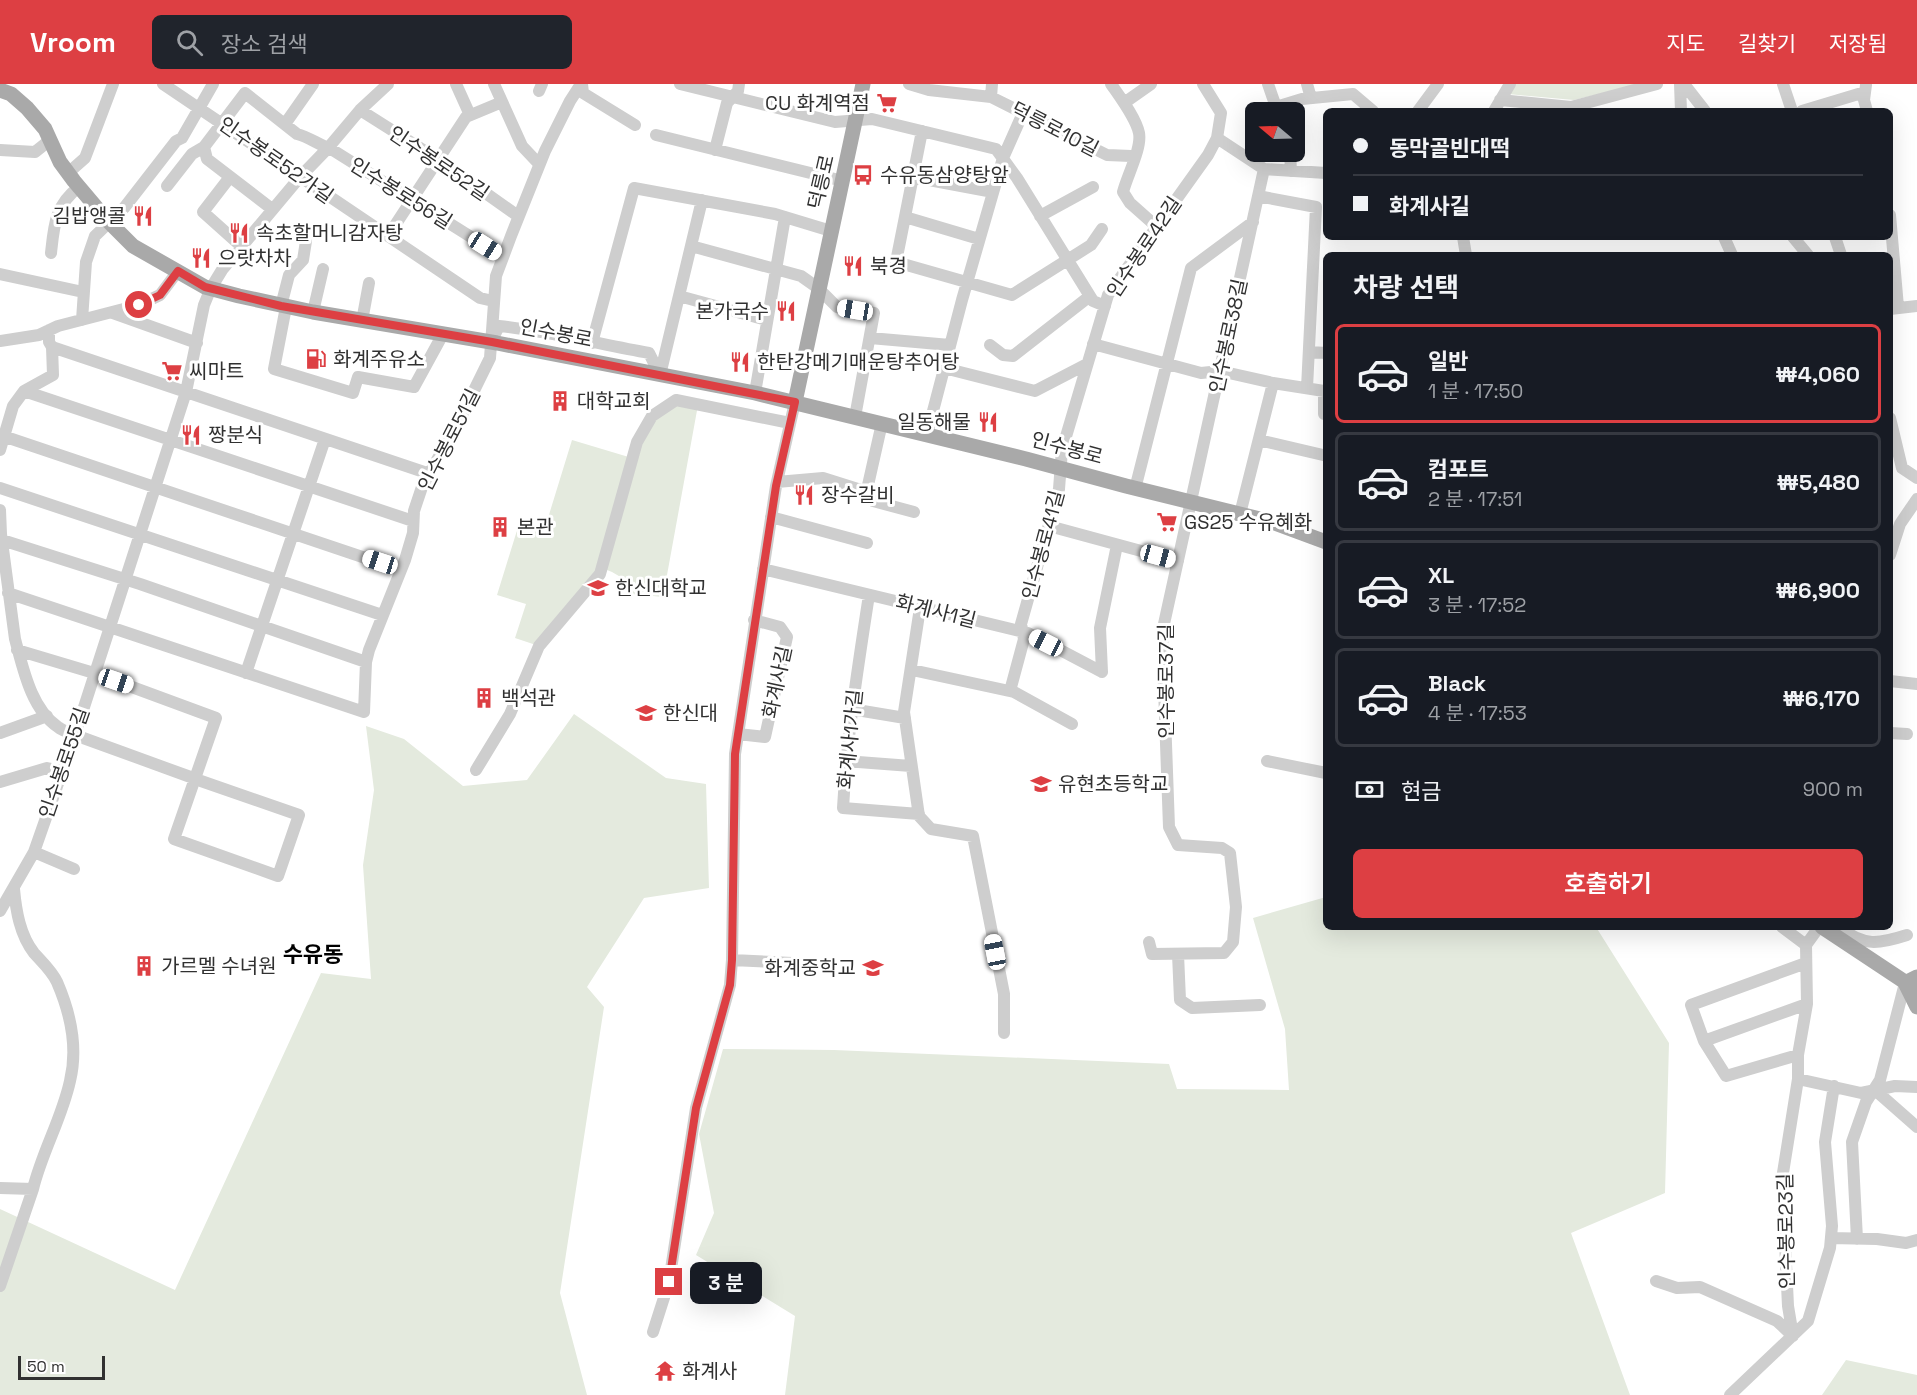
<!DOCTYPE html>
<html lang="ko">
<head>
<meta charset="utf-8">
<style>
	:root { --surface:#171b24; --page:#20242c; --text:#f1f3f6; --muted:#9ea1a6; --line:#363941; --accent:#dd3f43 }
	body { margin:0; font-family:"Space Grotesk","Noto Sans KR",sans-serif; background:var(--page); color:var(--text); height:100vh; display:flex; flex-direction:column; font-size:22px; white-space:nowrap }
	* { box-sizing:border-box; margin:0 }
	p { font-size:20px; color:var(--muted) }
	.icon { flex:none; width:33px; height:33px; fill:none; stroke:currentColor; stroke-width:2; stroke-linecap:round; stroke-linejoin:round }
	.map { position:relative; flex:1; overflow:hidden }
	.details { position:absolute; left:1323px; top:168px; width:570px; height:678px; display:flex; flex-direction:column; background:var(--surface); border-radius:9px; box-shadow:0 6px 24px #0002 }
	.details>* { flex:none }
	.top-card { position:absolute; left:1323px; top:24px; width:570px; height:132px; border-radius:9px; box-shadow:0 6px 24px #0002; display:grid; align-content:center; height:132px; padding:0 30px; background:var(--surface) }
	.needle { width:39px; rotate:289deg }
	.controls { position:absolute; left:1245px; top:18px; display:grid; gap:12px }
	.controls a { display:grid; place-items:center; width:60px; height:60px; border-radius:9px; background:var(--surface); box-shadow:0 6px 24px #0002; font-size:30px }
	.scale { position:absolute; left:18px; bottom:15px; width:87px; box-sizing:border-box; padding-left:6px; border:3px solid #313131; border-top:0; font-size:16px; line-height:21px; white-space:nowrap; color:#313131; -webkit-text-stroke:4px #fff; paint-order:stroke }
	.end { position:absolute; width:27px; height:27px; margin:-14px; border:8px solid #dd3f43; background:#fff; box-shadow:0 0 0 3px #fff }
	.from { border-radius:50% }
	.bubble { position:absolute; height:42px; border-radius:9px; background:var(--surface); box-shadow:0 6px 24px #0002; font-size:20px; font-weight:600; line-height:42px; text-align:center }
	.car { position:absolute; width:18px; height:36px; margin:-18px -9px; border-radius:8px; box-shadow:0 0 4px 2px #0007; background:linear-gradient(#fff 24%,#345 0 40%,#fff 0 76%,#345 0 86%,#fff 0) }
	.top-card b { display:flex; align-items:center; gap:21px; height:57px; font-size:22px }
	.top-card b+b { border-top:2px solid var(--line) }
	.top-card i { width:15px; height:15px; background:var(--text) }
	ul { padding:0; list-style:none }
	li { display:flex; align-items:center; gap:18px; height:99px; margin:0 12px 9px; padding:0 18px; border:3px solid var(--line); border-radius:9px }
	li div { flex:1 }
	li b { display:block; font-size:22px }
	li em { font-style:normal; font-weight:600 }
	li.current { border-color:var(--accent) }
	li>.icon { width:54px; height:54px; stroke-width:1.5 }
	h2 { padding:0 30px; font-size:27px; line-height:72px }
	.pay { display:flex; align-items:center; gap:15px; height:66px; padding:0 30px; font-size:22px }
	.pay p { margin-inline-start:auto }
	.primary-button { display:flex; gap:12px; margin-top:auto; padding:12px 30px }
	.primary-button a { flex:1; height:69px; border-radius:9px; background:var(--accent); color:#fff; font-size:24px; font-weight:600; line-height:69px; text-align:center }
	header { display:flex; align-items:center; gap:36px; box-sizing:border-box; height:84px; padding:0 30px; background:var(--accent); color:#fff }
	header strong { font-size:28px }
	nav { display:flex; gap:33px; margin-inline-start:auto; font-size:21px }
	.search { width:420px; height:54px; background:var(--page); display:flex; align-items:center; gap:15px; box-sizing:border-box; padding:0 21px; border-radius:9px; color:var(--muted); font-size:22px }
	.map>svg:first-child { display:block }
	.green { fill:#e4eade }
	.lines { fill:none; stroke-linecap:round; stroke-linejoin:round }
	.minor { stroke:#cecece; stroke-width:12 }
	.major { stroke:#a9a9a9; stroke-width:15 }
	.route { stroke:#dd3f43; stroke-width:8 }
	.labels { text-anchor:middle; stroke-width:6; stroke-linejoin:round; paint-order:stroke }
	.poi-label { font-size:20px; fill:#313131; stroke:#fff; text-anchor:start }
	.street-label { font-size:20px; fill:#313131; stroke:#fff }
	.quarter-label { font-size:22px; font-weight:bold; fill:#000; stroke:#fff }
</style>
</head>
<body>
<header>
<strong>Vroom</strong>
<div class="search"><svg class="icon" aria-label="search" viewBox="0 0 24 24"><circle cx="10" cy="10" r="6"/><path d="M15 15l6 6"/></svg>장소 검색</div>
<nav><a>지도</a><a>길찾기</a><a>저장됨</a></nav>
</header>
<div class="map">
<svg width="1917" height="1311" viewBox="0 0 1917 1311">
	<rect width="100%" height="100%" fill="#fff"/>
	<path class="green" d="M 1513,0 L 1640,0 L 1574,16 L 1508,10 Z
		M 676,316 L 698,321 L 663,513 L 622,509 L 621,501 L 624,495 L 612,488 L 602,484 L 539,562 L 515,554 L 526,520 L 497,511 L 519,440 L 544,447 L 572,356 L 632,374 L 652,332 Z
		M 574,630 L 666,694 L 706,700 L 709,804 L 644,814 L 587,903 L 604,923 L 560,1209 L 587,1311 L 0,1311 L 0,1125 L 175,1206 L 321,889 L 371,895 L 363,781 L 374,706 L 366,642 L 404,655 L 463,702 L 527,696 Z
		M 1326,813 L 1326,843 L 1596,843 L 1669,959 L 1665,1109 L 1571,1149 L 1630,1311 L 785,1311 L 795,1232 L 696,1171 L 714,1129 L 699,1050 L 723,965 L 834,966 L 1169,980 L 1177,1005 L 1289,1006 L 1285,945 L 1253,834 Z
		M 1846,1276 L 1917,1291 L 1917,1311 L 1822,1311 Z"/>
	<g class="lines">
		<path class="minor" d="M 163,0 L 480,214 L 493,217
			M 456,0 L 470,31
			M 494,0 L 522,62 L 539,80
			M 582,0 L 583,9 L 635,41
			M 680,0 L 835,38 L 872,35 L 996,65 L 1017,94 L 1093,217 L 1105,222
			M 909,0 L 929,6 L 991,13 L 1107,71 L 1131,72
			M 1111,0 C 1120,13 1136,34 1139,49 C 1142,64 1127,92 1123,108 L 1130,119 L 1157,143
			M 1268,0 L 1276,23 L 1302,15 L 1353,10 L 1373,27
			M 1307,0 L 1311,14
			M 1680,0 L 1681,27
			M 1684,0 L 1705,27
			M 1783,0 L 1792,27
			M 1866,1 L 1864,16 L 1867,27
			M 539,7 L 542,0
			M 991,13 L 992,0
			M 1500,16 L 1571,23 L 1657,0
			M 1124,19 L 1151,0
			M 360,26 L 439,76 L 518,132
			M 1418,27 L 1438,0
			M 1494,27 L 1510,0
			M 1802,27 L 1865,8
			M 285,40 L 313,0
			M 922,47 L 896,178 L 1012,211 L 1091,161 L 1102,145
			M 656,51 L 843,97
			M 1217,54 L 1264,85 L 1326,89
			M 204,63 L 207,75 L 272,125
			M 0,66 L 35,68 L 50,56
			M 715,66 L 727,19 L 738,7 L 739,0
			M 1290,68 L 1291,87
			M 68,89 L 85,74 L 113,0
			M 230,93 L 203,128 L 241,162
			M 913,93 L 993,108
			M 167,102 L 192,70 L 204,63 L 245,9 L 297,50 C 309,53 319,61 331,65 L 503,173
			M 1258,112 L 1316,123 L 1307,304
			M 1890,131 L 1898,223
			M 1040,132 L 1093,103
			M 905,133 L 979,155
			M 388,152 L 466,33 L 502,18
			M 1463,153 L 1466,171
			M 1724,153 L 1732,171
			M 1793,153 L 1808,171
			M 1835,153 L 1841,171
			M 691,162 L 801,192 L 818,204 L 837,223 L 874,229 L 855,333
			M 51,169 C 54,141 55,121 79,103
			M 0,190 L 83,208
			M 679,212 L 767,236
			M 281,222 L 289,191 L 303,176 L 306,157
			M 286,223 L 274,285 L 353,309 L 358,293 L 414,303 L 443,250
			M 1890,225 L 1917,222
			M 313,228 L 323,185
			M 113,229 L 197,259
			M 82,236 L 86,178 L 95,152 L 124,124 L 176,57 L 182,54 L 213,0
			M 362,237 L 369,199
			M 49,246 L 49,258 L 52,263 L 430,390
			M 493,254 L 499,242 C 549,247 599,260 649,269 L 660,291
			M 870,254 L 950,261
			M 0,257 L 39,251 L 58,242 L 139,221 L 160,211 L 178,187
			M 592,259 L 634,104 L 775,130 L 831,147
			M 1093,260 L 1201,289 L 1220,287 L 1273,299 L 1324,307 L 1324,330 L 1326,330
			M 990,261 L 1003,271 L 1013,272 L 1090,212
			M 1310,268 L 1326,269
			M 944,284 L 1035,307 L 1087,280
			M 660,291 L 702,116
			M 24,307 L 413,437
			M 755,309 L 785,133
			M 1890,334 L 1902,384 L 1917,394
			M 927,350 L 962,216 L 1003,74 L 1023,29
			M 3,352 L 401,486
			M 1259,356 L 1323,371
			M 0,366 L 13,322 L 24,307 L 53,291 L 52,263
			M 777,398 L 823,394 L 861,406 L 873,417 L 914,428
			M 0,404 L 382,531
			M 1135,405 L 1191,184 L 1253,138
			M 866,410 L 882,339
			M 0,426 L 1,450 L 15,555 C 23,584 31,625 58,643 C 63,647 70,649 75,651 L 196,695 L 201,697 L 299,731 L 278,792 L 174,755 L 216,634 L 94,589 L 17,566
			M 1240,430 L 1273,299
			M 771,433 L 867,459
			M 1049,442 L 1178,477
			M 2,456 L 140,500 L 366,578
			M 1890,471 L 1900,440 L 1917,415
			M 763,485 L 1028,549 L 1102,588
			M 8,509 L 364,628 L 366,578 L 369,566 L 405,476 L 413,449 L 414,427 L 422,403 L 461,333 L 490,274 L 496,192 L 511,152 L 545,67 L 570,17 L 581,0
			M 869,511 C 858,582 847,652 843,724 L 919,730
			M 920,524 L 904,628 L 919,732 L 931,745 L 973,752 L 1004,910 L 1004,949
			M 912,586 L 1014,608 L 1072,640
			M 1102,588 L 1100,544 L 1117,461
			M 246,589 L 325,355
			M 1890,597 L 1917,600
			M 1010,607 L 1024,555 L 1021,540 L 1059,405 L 1062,366 L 1108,211 L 1208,71 L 1217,54 L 1221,29 L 1203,0
			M 851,625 L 905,634
			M 0,649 L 47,632
			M 1890,649 L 1907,650
			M 738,650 L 765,653 L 787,553 L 780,543 L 754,536
			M 845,677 L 911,682
			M 1267,677 L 1326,689
			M 476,686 L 510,630 L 539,562 L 600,490 L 637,358 L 652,332 L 676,316 L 790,339
			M 0,698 L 47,684 L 61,687
			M 34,768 L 74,785
			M 0,827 L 34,768 L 75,651 L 186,308 L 204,221 L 211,204 L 222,186 L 300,93 L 328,64 L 360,26 L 388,0
			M 1782,843 L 1806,861
			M 1839,843 C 1864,863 1879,860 1907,851
			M 1149,858 L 1152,870 L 1224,869 L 1233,858 L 1236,823 L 1230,769 L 1222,764 L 1178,761 L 1169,743 L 1162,549 L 1264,85
			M 1806,861 L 1819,843
			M 1178,870 L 1180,916 L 1192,924 L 1260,921
			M 732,876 L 792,879
			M 1704,957 L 1807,920
			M 1798,971 L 1726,992 L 1704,957 L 1691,921 L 1806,879
			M 1798,995 L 1861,1009 L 1895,1002 L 1917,1003
			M 1875,1006 L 1917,1043
			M 0,1104 L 33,1105 C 42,1068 62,1034 70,997 C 78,964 70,928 57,898 C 52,887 42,878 34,869 C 20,851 16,827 14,805
			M 1831,1154 L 1877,1155 L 1906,1159 L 1917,1156
			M 1857,1155 L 1852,1058 L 1866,1018 L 1880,996 L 1905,899
			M 1656,1197 L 1677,1204 L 1700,1203 L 1777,1237 L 1793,1252
			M 0,1202 L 33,1105
			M 653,1248 L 669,1198 L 696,1024 L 730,901 L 732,876 L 735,670 L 776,402 L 795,318
			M 1793,1252 L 1788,1222 L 1782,1095 L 1798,995 L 1798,971 L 1807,920 L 1806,861
			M 1730,1311 L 1808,1237 L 1830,1164 L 1832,1142 L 1825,1058 L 1834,1002"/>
		<path class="major" d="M 0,6 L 11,10 L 27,24 L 45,45 L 60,78 L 74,97 L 107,136 L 133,162 L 205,203 L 239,212 L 313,228 L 497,259 L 755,309 L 1026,375 L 1126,402 L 1272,438 L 1326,458
			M 795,318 L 863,0
			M 1822,843 L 1917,906
			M 1917,893 L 1905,899 L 1917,923"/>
	</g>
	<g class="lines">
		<path class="route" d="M 139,221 L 160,211 L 178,187 L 205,203 L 281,222 L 492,258 L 795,318 L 776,402 L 735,670 L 732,876 L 730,901 L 696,1024 L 669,1198"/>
	</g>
	<defs>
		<g id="supermarket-bare" transform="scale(1.62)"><path d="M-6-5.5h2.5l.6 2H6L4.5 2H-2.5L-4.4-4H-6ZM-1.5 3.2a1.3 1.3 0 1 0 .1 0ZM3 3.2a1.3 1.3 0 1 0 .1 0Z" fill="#dd3f43" stroke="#fff" stroke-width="2.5" paint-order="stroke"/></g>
		<g id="bus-bare" transform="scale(1.62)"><path d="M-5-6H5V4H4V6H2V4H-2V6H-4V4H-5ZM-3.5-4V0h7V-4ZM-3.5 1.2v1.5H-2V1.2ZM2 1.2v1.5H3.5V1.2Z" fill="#dd3f43" stroke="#fff" stroke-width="2.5" paint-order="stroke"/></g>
		<g id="restaurant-bare" transform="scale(1.62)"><path d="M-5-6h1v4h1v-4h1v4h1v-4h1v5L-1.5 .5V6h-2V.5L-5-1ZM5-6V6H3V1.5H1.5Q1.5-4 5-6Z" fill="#dd3f43" stroke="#fff" stroke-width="2.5" paint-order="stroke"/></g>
		<g id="fuel-bare" transform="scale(1.62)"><path d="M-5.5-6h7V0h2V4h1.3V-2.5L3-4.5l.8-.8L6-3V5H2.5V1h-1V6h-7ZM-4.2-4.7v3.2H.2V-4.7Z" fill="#dd3f43" stroke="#fff" stroke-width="2.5" paint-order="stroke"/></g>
		<g id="building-bare" transform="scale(1.62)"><path d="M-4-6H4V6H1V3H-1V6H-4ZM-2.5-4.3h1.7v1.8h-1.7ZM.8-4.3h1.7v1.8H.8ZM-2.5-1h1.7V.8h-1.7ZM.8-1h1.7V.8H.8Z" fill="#dd3f43" stroke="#fff" stroke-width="2.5" paint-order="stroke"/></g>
		<g id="university-bare" transform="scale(1.62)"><path d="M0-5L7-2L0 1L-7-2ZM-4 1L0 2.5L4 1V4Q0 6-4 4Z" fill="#dd3f43" stroke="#fff" stroke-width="2.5" paint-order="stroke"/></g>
		<g id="school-bare" transform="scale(1.62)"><path d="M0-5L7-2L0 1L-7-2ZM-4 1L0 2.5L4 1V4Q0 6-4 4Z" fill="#dd3f43" stroke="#fff" stroke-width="2.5" paint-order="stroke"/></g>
		<g id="temple-bare" transform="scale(1.62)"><path d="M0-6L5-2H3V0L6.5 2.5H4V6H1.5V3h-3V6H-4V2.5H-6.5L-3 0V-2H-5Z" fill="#dd3f43" stroke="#fff" stroke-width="2.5" paint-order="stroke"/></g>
	</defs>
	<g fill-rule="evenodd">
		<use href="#supermarket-bare" x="887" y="19"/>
		<use href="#bus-bare" x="863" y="91"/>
		<use href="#restaurant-bare" x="143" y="132"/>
		<use href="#restaurant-bare" x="239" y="149"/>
		<use href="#restaurant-bare" x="201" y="174"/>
		<use href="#restaurant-bare" x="853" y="182"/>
		<use href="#restaurant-bare" x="786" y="227"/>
		<use href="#fuel-bare" x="316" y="275"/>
		<use href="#restaurant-bare" x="740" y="278"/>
		<use href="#supermarket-bare" x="172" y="287"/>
		<use href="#building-bare" x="560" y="317"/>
		<use href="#restaurant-bare" x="988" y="338"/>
		<use href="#restaurant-bare" x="191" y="351"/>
		<use href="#restaurant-bare" x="804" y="411"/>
		<use href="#supermarket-bare" x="1167" y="438"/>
		<use href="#building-bare" x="500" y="443"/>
		<use href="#university-bare" x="598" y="504"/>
		<use href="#building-bare" x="484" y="614"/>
		<use href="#school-bare" x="646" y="629"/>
		<use href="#school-bare" x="1041" y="700"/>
		<use href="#building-bare" x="144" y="882"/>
		<use href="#school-bare" x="873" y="884"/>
		<use href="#temple-bare" x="665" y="1287"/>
	</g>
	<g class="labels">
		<g class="poi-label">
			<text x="870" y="26" text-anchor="end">CU 화계역점</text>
			<text x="880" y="98">수유동삼양탕앞</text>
			<text x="126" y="139" text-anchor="end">김밥앵콜</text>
			<text x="256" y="156">속초할머니감자탕</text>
			<text x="218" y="181">으랏차차</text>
			<text x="870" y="189">북경</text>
			<text x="769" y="234" text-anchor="end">본가국수</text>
			<text x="333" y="282">화계주유소</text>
			<text x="757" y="285">한탄강메기매운탕추어탕</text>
			<text x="189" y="294">씨마트</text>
			<text x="577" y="324">대학교회</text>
			<text x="971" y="345" text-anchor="end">일동해물</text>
			<text x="208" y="358">짱분식</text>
			<text x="821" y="418">장수갈비</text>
			<text x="1184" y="445">GS25 수유혜화</text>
			<text x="517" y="450">본관</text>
			<text x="615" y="511">한신대학교</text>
			<text x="501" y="621">백석관</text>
			<text x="663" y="636">한신대</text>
			<text x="1058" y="707">유현초등학교</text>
			<text x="161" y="889">가르멜 수녀원</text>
			<text x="856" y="891" text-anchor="end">화계중학교</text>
			<text x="682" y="1294">화계사</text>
		</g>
		<g class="street-label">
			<text transform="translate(1055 45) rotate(27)" y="7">덕릉로10길</text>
			<text transform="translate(276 76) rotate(35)" y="7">인수봉로52가길</text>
			<text transform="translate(439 79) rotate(34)" y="7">인수봉로52길</text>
			<text transform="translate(821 98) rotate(-77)" y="7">덕릉로</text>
			<text transform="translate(401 109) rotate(32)" y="7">인수봉로56길</text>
			<text transform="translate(1144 163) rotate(-56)" y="7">인수봉로42길</text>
			<text transform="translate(556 249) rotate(11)" y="7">인수봉로</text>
			<text transform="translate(1228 252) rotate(-78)" y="7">인수봉로38길</text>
			<text transform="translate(449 356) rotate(-63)" y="7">인수봉로51길</text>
			<text transform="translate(1067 364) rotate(15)" y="7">인수봉로</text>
			<text transform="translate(1043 461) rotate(-75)" y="7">인수봉로41길</text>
			<text transform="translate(936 527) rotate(14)" y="7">화계사1길</text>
			<text transform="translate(1166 597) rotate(-90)" y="7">인수봉로37길</text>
			<text transform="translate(777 598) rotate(-78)" y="7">화계사길</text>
			<text transform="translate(850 655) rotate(-84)" y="7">화계사1가길</text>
			<text transform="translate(64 679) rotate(-71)" y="7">인수봉로55길</text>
			<text transform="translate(1786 1147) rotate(-91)" y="7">인수봉로23길</text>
		</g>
		<g class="quarter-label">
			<text x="313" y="878">수유동</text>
		</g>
	</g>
</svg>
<div class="controls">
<a><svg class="needle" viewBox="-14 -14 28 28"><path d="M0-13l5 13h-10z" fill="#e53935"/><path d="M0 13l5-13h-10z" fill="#9ea1a6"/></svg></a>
</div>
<div class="scale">50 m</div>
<i class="end from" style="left:139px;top:221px"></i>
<i class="end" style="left:669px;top:1198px"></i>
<div class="bubble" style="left:690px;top:1178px;width:72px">3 분</div>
<i class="car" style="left:485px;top:162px;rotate:122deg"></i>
<i class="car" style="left:855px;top:226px;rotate:279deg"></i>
<i class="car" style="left:1158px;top:472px;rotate:105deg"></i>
<i class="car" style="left:380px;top:478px;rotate:288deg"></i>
<i class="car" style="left:1046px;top:559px;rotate:297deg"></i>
<i class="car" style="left:116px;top:597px;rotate:109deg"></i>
<i class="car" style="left:995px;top:868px;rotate:349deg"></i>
<div class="top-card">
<b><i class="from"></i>동막골빈대떡</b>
<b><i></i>화계사길</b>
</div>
<section class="details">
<h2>차량 선택</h2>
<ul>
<li class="current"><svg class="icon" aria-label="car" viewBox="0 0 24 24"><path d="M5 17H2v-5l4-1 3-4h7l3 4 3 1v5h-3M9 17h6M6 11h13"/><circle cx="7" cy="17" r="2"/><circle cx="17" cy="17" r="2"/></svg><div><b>일반</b><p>1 분 · 17:50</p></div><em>₩4,060</em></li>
<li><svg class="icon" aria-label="car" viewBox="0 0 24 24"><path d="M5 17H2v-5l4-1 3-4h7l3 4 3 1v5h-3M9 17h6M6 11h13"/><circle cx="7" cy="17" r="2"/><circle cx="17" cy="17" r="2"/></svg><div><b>컴포트</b><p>2 분 · 17:51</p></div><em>₩5,480</em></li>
<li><svg class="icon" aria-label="car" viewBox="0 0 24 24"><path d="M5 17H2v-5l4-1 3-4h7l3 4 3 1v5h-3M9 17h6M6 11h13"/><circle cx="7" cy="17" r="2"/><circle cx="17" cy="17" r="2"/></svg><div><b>XL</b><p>3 분 · 17:52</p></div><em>₩6,900</em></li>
<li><svg class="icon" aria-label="car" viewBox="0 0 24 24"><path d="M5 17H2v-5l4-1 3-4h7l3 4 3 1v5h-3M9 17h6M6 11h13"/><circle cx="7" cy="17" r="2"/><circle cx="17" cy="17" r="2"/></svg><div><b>Black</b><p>4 분 · 17:53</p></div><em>₩6,170</em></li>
</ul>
<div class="pay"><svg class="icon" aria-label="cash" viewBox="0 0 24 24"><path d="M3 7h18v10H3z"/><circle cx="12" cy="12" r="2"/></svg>현금<p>900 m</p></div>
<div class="primary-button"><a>호출하기</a></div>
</section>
</div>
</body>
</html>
